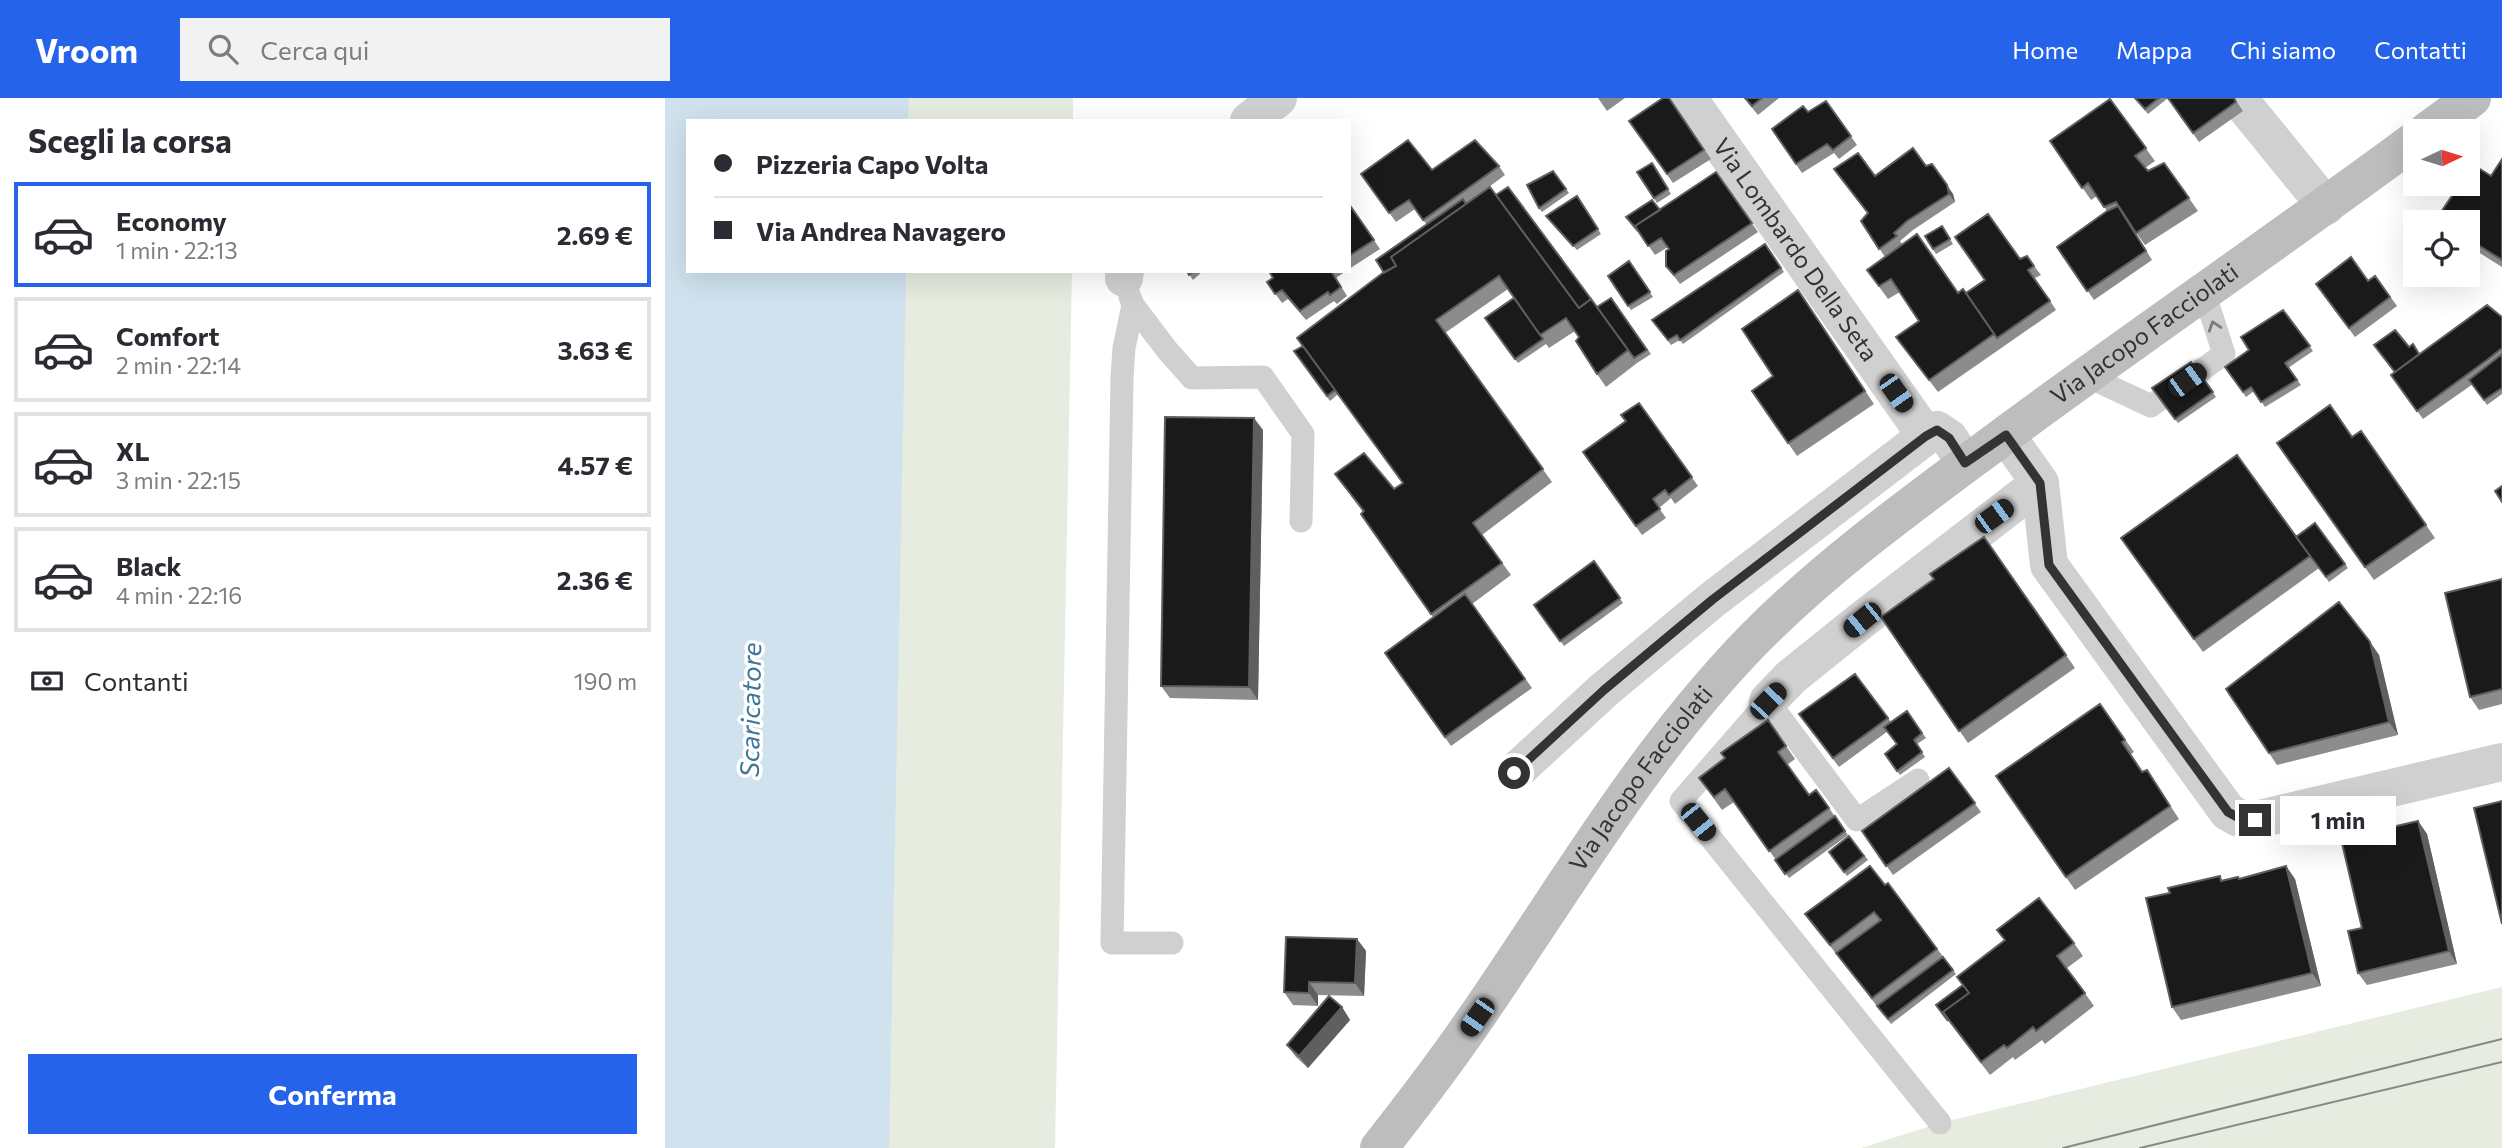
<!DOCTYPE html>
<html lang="it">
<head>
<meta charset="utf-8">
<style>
	:root { --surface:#fff; --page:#f2f2f3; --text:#2b2b33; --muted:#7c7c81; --line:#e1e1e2; --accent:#2563eb }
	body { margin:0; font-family:Commissioner,sans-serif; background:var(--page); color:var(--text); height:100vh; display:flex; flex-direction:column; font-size:26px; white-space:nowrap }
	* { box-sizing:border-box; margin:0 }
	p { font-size:23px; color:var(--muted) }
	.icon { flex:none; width:38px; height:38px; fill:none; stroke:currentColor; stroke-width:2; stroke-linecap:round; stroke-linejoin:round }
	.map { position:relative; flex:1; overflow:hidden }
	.details { display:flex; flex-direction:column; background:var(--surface); width:665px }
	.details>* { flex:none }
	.guide { position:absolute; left:21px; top:21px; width:665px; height:154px; border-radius:0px; box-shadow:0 7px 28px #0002; display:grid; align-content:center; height:154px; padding:0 28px; background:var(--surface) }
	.needle { width:46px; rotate:86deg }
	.fabs { position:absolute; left:1738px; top:21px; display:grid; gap:14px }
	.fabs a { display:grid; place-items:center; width:77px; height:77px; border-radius:0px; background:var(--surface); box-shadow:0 7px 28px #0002; font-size:35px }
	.end { position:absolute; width:32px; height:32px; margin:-16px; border:9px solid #333; background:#fff; box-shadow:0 0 0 4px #fff }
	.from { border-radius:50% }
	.bubble { position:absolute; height:49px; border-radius:0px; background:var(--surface); box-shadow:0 7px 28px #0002; font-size:23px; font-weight:700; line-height:49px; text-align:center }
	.car { position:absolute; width:21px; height:42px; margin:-21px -10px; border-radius:9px; box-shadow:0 0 5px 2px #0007; background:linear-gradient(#222 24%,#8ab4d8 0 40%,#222 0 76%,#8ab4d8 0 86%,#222 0) }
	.guide b { display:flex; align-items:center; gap:24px; height:66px; font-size:26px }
	.guide b+b { border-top:2px solid var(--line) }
	.guide i { width:18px; height:18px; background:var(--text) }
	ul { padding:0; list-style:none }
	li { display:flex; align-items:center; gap:21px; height:105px; margin:0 14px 10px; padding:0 14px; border:4px solid var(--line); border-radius:0px }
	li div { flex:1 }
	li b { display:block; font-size:26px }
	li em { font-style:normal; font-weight:700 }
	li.active { border-color:var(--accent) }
	li>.icon { width:63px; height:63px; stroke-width:1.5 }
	h2 { padding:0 28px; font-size:32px; line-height:84px }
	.pay { display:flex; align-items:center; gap:18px; height:77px; padding:0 28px; font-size:26px }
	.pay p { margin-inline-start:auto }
	.primary-button { display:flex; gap:14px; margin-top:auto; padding:14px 28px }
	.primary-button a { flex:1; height:80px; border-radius:0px; background:var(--accent); color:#fff; font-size:28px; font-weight:700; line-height:80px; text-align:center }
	header { display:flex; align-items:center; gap:42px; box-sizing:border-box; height:98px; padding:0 35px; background:var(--accent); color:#fff }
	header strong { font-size:33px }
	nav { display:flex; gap:38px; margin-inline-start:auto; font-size:24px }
	.search { width:490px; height:63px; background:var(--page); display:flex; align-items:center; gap:18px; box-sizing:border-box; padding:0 24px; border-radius:0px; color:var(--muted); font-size:26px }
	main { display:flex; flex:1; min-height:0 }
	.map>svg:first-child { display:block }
	.green { fill:#e6ecdf }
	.water { fill:#cfe2ee }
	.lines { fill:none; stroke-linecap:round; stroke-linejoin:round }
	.service { stroke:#d0d0d0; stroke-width:23 }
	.minor { stroke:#d0d0d0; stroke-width:38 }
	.secondary { stroke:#bdbdbd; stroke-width:38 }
	.tram { stroke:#888; stroke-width:2 }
	.wall { fill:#8c8c8c }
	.shaded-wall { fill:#5f5f5f }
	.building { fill:#1a1a1a; stroke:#5f5f5f; stroke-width:2 }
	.oneway { stroke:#7a7a7a }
	.route { stroke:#333; stroke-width:9 }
	.labels { text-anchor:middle; stroke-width:7; stroke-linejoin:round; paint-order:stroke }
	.street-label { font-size:24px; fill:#333; stroke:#fff }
	.water-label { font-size:26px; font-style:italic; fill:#3f7597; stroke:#fff }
</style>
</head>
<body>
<header>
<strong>Vroom</strong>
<div class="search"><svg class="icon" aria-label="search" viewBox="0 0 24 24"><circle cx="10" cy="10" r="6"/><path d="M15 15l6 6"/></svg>Cerca qui</div>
<nav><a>Home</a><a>Mappa</a><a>Chi siamo</a><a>Contatti</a></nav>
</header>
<main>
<section class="details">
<h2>Scegli la corsa</h2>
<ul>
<li class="active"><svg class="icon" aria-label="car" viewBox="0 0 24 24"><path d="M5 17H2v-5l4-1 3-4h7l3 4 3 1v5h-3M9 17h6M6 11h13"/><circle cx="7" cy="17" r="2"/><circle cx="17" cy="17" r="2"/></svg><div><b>Economy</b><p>1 min · 22:13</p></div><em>2.69 €</em></li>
<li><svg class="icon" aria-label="car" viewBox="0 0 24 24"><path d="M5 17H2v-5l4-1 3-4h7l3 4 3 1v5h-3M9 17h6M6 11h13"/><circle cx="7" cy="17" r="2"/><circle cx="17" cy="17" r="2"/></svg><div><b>Comfort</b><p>2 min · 22:14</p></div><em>3.63 €</em></li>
<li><svg class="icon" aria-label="car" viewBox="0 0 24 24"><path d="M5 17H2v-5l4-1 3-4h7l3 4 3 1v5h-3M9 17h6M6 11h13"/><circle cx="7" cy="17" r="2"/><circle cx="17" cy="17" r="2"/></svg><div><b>XL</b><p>3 min · 22:15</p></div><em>4.57 €</em></li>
<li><svg class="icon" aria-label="car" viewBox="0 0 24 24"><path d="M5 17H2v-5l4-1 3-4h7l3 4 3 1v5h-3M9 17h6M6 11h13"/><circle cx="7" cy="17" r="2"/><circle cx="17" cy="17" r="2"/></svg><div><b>Black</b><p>4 min · 22:16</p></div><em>2.36 €</em></li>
</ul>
<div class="pay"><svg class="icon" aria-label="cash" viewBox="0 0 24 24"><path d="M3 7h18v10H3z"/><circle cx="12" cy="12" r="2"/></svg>Contanti<p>190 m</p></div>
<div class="primary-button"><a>Conferma</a></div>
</section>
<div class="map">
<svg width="1837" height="1050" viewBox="0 0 1837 1050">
	<rect width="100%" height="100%" fill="#fff"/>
	<path class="green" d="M 0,0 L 408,0 L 408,23 L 23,23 L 23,173 L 407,173 L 390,1050 L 0,1050 Z
		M 1837,889 L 1837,1050 L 1196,1050 L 1275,1025 Z"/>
	<path class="water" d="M 0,0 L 244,0 L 243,23 L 23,23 L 23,173 L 241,173 L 224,1050 L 0,1050 Z"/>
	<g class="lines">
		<path class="service" d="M 465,199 L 468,207 L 502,252 L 527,280 L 598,279 L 638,336 L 636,423
			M 468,207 L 459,250 L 457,280 L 447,845 L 507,845
			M 1422,278 L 1486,308 L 1559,256 L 1539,194
			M 1253,682 L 1192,722 L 1103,603 L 1016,703 L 1275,1025"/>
		<g class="minor">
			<path id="s1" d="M 1023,0 L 1261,338"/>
			<path d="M 1573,0 L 1661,108"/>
			<path d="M 584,23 L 613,0"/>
			<path d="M 459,180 L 460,173"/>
			<path d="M 1341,337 L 1375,385 L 1384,467 L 1563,714 L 1574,720 L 1590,722 L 1837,664"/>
			<path d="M 1103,603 L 1126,579 L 1197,522 L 1375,385"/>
			<path d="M 849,675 L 939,592 L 1047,502 L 1261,338 L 1272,332 L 1284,340 L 1300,365"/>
		</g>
		<g class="secondary">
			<path d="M 1762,33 L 1807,0"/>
			<path id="s2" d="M 714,1050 C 747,1008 780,965 810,921 C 900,791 977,656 1088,542 C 1166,463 1256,400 1344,334 C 1478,235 1616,141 1750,42"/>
		</g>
		<path class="tram" d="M 1398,1050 L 1837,941
			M 1475,1050 L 1837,964"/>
	</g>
	<path class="wall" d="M 933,0 L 960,0 L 942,13 Z
		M 1004,0 L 1046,61 L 1008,85 L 964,23 Z
		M 1079,0 L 1114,0 L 1093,17 Z
		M 1469,0 L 1569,0 L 1578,13 L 1534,44 L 1503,0 L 1483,16 Z
		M 1445,1 L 1490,63 L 1480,70 L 1483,73 L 1499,65 L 1533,113 L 1480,147 L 1465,126 L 1487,162 L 1429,202 L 1392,149 L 1442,113 L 1432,98 L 1426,102 L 1385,43 Z
		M 1161,3 L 1192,47 L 1174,61 L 1169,55 L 1137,75 L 1107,31 L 1143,14 Z
		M 1837,61 L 1837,169 L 1802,147 L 1802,124 L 1775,124 L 1772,120 L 1826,78 Z
		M 987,65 L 1006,96 L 992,105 L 972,74 Z
		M 834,68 L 840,77 L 801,106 L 831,97 L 932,209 L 946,200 L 986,256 L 972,265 L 941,289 L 932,276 L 914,239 L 910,233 L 884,250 L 881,246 L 853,265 L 820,220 L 849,200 L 843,191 L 780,235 L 887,384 L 817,437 L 846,477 L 807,506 L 867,590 L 786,648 L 720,555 L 768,519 L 696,416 L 698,414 L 670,376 L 729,391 L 738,385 L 673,296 L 665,303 L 629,253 L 638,248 L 719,175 L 762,127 L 750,111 L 731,124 L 696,76 Z
		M 1261,68 L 1288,96 L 1290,104 L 1248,132 L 1235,143 L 1237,146 L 1293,195 L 1301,195 L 1355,161 L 1369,168 L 1376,177 L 1370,180 L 1391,212 L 1273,294 L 1231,239 L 1254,223 L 1235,194 L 1223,201 L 1202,172 L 1220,159 L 1196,123 L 1203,116 L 1176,80 L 1210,78 Z
		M 888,73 L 904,95 L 877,114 L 874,110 Z
		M 1051,74 L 1093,134 L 1015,186 L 1001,168 L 1004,151 L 1003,149 L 990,157 L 976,137 L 995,112 Z
		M 912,98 L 936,136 L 912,152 L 881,118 Z
		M 684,106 L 715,151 L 684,171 Z
		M 1277,128 L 1288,146 L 1271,156 L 1268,151 Z
		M 1100,146 L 1119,174 L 1018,246 L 1015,242 L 1006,247 L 987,222 Z
		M 964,163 L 988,199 L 966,212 L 943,178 Z
		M 522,173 L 538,173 L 528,182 Z
		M 604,173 L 681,173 L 671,180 L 682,198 L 672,206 L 669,203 L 641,222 L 623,201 L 617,205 L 602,184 L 608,180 Z
		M 1710,178 L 1732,208 L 1690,239 L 1657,195 L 1703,183 Z
		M 1133,192 L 1209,306 L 1132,358 L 1087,293 L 1108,278 Z
		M 1618,212 L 1648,253 L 1623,270 L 1636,287 L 1600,309 L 1589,293 L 1581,299 L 1560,269 L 1584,252 Z
		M 1837,219 L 1837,296 L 1822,307 L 1808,286 L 1758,321 L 1726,277 L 1730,274 L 1744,249 L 1754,256 Z
		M 1526,264 L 1551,299 L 1513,325 L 1487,290 Z
		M 974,305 L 1033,388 L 1010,406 L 1006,400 L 994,410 L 1001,420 L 977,437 L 918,354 L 961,324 L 956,317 Z
		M 598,332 L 593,602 L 505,600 L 496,588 Z
		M 1696,333 L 1770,440 L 1709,482 L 1612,345 L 1687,339 Z
		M 1650,425 L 1683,470 L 1664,484 L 1640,451 L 1654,470 L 1538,554 L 1456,440 L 1631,439 Z
		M 1319,439 L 1410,570 L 1303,645 L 1216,519 L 1269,481 Z
		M 929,463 L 958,505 L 899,548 L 869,507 Z
		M 1837,481 L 1837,606 L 1814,612 L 1805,599 Z
		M 1705,544 L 1714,557 L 1733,637 L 1612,667 L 1561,591 Z
		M 1190,576 L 1226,624 L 1242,613 L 1261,640 L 1252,646 L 1260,659 L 1235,677 L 1220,656 L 1232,646 L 1223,633 L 1174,669 L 1134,616 Z
		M 1435,606 L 1469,654 L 1466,656 L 1478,674 L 1482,672 L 1514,721 L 1410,792 L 1331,678 Z
		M 1103,622 L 1130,661 L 1122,667 L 1144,697 L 1164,710 L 1183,737 L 1124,780 L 1069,704 L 1057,712 L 1034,680 L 1060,660 Z
		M 1284,670 L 1316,714 L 1228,777 L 1197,733 Z
		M 1753,723 L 1762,736 L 1792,866 L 1702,887 L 1693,875 L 1697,830 Z
		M 1184,738 L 1203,762 L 1182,778 L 1164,754 Z
		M 1621,768 L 1630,781 L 1656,888 L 1516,922 L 1507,909 L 1558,782 L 1573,779 L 1575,781 Z
		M 1223,785 L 1291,876 L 1226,926 L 1140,816 Z
		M 1332,832 L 1409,845 L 1418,858 L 1402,870 L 1429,908 L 1380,946 L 1377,942 L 1350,962 L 1348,959 L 1325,977 L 1271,907 L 1298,887 L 1339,842 Z
		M 692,841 L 701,853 L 699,898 L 653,897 L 653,908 L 628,907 L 619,894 Z
		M 677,909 L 685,922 L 643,970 L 631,959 L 622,947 Z"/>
	<path class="shaded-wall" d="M 1282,87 L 1288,96 L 1290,104 L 1284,96 Z
		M 589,320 L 598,332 L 593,602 L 584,589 Z
		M 1705,544 L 1714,557 L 1733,637 L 1724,624 Z
		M 1753,723 L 1762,736 L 1792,866 L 1784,853 Z
		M 1621,768 L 1630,781 L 1656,888 L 1647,875 Z
		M 692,841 L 701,853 L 699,898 L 690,885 Z
		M 644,884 L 653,897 L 653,908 L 644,895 Z
		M 677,909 L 685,922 L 643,970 L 634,958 Z"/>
	<path class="building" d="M 998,0 L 1004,0 L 1039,52 L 1002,76 L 964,23 Z
		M 1080,0 L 1097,0 L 1087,8 Z
		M 1470,0 L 1494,0 L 1480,11 Z
		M 1503,0 L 1569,0 L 1571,4 L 1528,35 Z
		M 1445,1 L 1481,50 L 1470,58 L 1483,73 L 1499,65 L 1524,100 L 1471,135 L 1451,104 L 1439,109 L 1423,85 L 1417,90 L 1385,43 Z
		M 1161,3 L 1186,38 L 1168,52 L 1162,46 L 1131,66 L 1107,31 L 1138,8 L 1143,14 Z
		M 743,42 L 767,72 L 810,42 L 834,68 L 758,122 L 744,102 L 724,115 L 696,76 Z
		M 1248,50 L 1261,68 L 1267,66 L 1282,87 L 1284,96 L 1242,123 L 1229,135 L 1232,138 L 1214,151 L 1196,123 L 1203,115 L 1169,71 L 1193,55 L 1210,78 Z
		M 1837,61 L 1837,162 L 1802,140 L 1802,124 L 1779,124 L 1772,120 L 1795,86 L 1802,86 L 1802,73 L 1807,66 L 1826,78 Z
		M 987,65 L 1003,91 L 989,100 L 972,74 Z
		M 888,73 L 901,91 L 874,110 L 862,87 Z
		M 1051,74 L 1087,125 L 1009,177 L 1001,168 L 1001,153 L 1004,151 L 996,140 L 983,148 L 970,128 Z
		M 825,89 L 914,210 L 926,201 L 963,252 L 932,276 L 911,243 L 914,239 L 901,220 L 875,237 L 834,178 L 771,222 L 878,371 L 808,425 L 837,465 L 766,516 L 696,416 L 699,413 L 670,376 L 699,355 L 729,391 L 738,385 L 632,240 L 719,174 L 731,168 L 726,159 Z
		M 843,89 L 926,201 L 914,210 L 831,97 Z
		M 912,98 L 933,131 L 908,148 L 881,118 Z
		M 798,101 L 801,106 L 726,159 L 731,168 L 719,175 L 711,162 Z
		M 987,102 L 995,112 L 970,128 L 973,133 L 961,119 Z
		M 684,106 L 709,142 L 684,158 Z
		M 1453,108 L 1481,153 L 1422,193 L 1392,149 L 1442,113 Z
		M 1323,116 L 1355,161 L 1362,158 L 1369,168 L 1363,172 L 1385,203 L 1332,240 L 1301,195 L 1320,182 L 1290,139 Z
		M 1277,128 L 1285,141 L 1268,151 L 1260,138 Z
		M 1252,136 L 1293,195 L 1298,191 L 1329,236 L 1264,282 L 1231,239 L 1254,223 L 1226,181 L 1214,188 L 1202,172 Z
		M 1100,146 L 1116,170 L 1015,242 L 1012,237 L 1003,242 L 987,222 Z
		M 1686,159 L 1703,183 L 1710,178 L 1725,199 L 1684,230 L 1651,186 Z
		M 964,163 L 985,194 L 963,208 L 943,178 Z
		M 522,173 L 529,173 L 524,177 Z
		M 604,173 L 666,173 L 676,189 L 665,197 L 663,194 L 635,213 L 617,192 L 610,196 L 602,184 L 608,180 Z
		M 1133,192 L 1200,293 L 1123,345 L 1087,293 L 1108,278 L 1077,231 Z
		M 849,200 L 878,241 L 850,261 L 820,220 Z
		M 946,200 L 982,252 L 969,260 L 932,209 Z
		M 1822,207 L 1837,219 L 1837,250 L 1822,262 L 1752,313 L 1726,277 Z
		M 1618,212 L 1645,248 L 1620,265 L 1632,282 L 1596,304 L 1586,289 L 1578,294 L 1560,269 L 1584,252 L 1576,239 Z
		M 1730,232 L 1744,249 L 1748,246 L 1754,256 L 1730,274 L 1709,247 Z
		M 638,248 L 670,292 L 662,298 L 629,253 Z
		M 1837,256 L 1837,290 L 1819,302 L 1804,282 Z
		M 1526,264 L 1548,294 L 1510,321 L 1487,290 Z
		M 974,305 L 1027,379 L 1004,397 L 1000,392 L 988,401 L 995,411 L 971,428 L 918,354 L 961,323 L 956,317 Z
		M 1665,307 L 1687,339 L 1696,333 L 1761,427 L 1700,469 L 1612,345 Z
		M 500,319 L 589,320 L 584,589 L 496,588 Z
		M 1572,357 L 1645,458 L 1529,541 L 1456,440 Z
		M 1837,388 L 1837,404 L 1830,393 Z
		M 1650,425 L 1680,466 L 1661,479 L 1631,439 Z
		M 1319,439 L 1401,557 L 1294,633 L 1216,519 L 1269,481 L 1265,476 Z
		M 929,463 L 955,500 L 895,543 L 869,507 Z
		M 1837,481 L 1837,591 L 1805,599 L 1780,495 Z
		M 800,496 L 860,581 L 780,639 L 720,555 Z
		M 1674,504 L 1705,544 L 1724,624 L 1604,655 L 1561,591 Z
		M 1190,576 L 1223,620 L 1168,660 L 1134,616 Z
		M 1435,606 L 1460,642 L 1457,644 L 1477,674 L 1482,672 L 1505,708 L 1401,779 L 1331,678 Z
		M 1242,613 L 1257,635 L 1249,642 L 1257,654 L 1232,673 L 1220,656 L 1232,646 L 1219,629 Z
		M 1103,622 L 1121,648 L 1113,654 L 1144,697 L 1151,692 L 1164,710 L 1104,753 L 1060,691 L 1049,699 L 1034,680 L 1060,660 L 1056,655 Z
		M 1284,670 L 1310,705 L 1221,768 L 1197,733 Z
		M 1837,703 L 1837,826 L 1809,710 Z
		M 1170,718 L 1180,733 L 1120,776 L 1110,762 Z
		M 1753,723 L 1784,853 L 1693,875 L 1683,833 L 1697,830 L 1676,741 Z
		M 1184,738 L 1199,758 L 1179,774 L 1164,754 Z
		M 1205,768 L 1220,787 L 1223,785 L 1272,851 L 1207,900 L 1171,855 L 1216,822 L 1209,814 L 1165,847 L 1140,816 Z
		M 1621,768 L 1647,875 L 1507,909 L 1481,800 L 1505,795 L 1503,790 L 1555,778 L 1556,783 L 1573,779 L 1574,781 Z
		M 1374,800 L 1409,845 L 1392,858 L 1420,895 L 1371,933 L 1368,929 L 1342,950 L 1339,947 L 1316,964 L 1278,914 L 1304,895 L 1292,879 L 1340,842 L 1332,832 Z
		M 621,839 L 692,841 L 690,885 L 644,884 L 644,895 L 619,894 Z
		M 1278,859 L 1288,872 L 1223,921 L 1212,908 Z
		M 1298,887 L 1304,895 L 1278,914 L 1283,923 L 1271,907 Z
		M 664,898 L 677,909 L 634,958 L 622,947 Z"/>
	<defs><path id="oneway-chevron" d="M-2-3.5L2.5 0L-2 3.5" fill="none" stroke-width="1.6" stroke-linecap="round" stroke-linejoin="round" transform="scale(1.75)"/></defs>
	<use class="oneway" href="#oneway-chevron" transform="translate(1549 228) rotate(-108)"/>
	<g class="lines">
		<path class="route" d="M 849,675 L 939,592 L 1047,502 L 1261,338 L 1272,332 L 1284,340 L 1300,365 L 1341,337 L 1375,385 L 1384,467 L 1563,714 L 1574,720 L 1590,722"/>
	</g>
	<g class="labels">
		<g class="street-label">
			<text dy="8" stroke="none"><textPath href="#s1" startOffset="186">Via Lombardo Della Seta</textPath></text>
			<text dy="8" stroke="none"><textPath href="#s2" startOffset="1129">Via Jacopo Facciolati</textPath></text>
			<text dy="8" stroke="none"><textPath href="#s2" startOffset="453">Via Jacopo Facciolati</textPath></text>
		</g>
		<g class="water-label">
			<text transform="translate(86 612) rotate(-89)" y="9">Scaricatore</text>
		</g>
	</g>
</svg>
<div class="fabs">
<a><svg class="needle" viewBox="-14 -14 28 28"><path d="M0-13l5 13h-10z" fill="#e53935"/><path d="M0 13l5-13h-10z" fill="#7c7c81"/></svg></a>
<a><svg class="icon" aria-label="locate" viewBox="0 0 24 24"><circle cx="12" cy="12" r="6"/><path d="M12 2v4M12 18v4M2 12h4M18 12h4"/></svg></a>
</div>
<i class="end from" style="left:849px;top:675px"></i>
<i class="end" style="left:1590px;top:722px"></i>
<div class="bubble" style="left:1615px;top:698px;width:116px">1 min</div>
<i class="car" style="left:1522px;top:282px;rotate:54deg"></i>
<i class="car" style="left:1231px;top:295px;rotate:145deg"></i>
<i class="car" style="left:1329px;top:418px;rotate:54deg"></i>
<i class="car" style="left:1197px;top:522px;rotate:231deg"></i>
<i class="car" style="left:1103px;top:603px;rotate:44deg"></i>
<i class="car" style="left:1033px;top:724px;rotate:141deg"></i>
<i class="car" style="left:812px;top:919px;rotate:215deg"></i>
<div class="guide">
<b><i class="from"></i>Pizzeria Capo Volta</b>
<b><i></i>Via Andrea Navagero</b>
</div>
</div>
</main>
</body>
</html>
